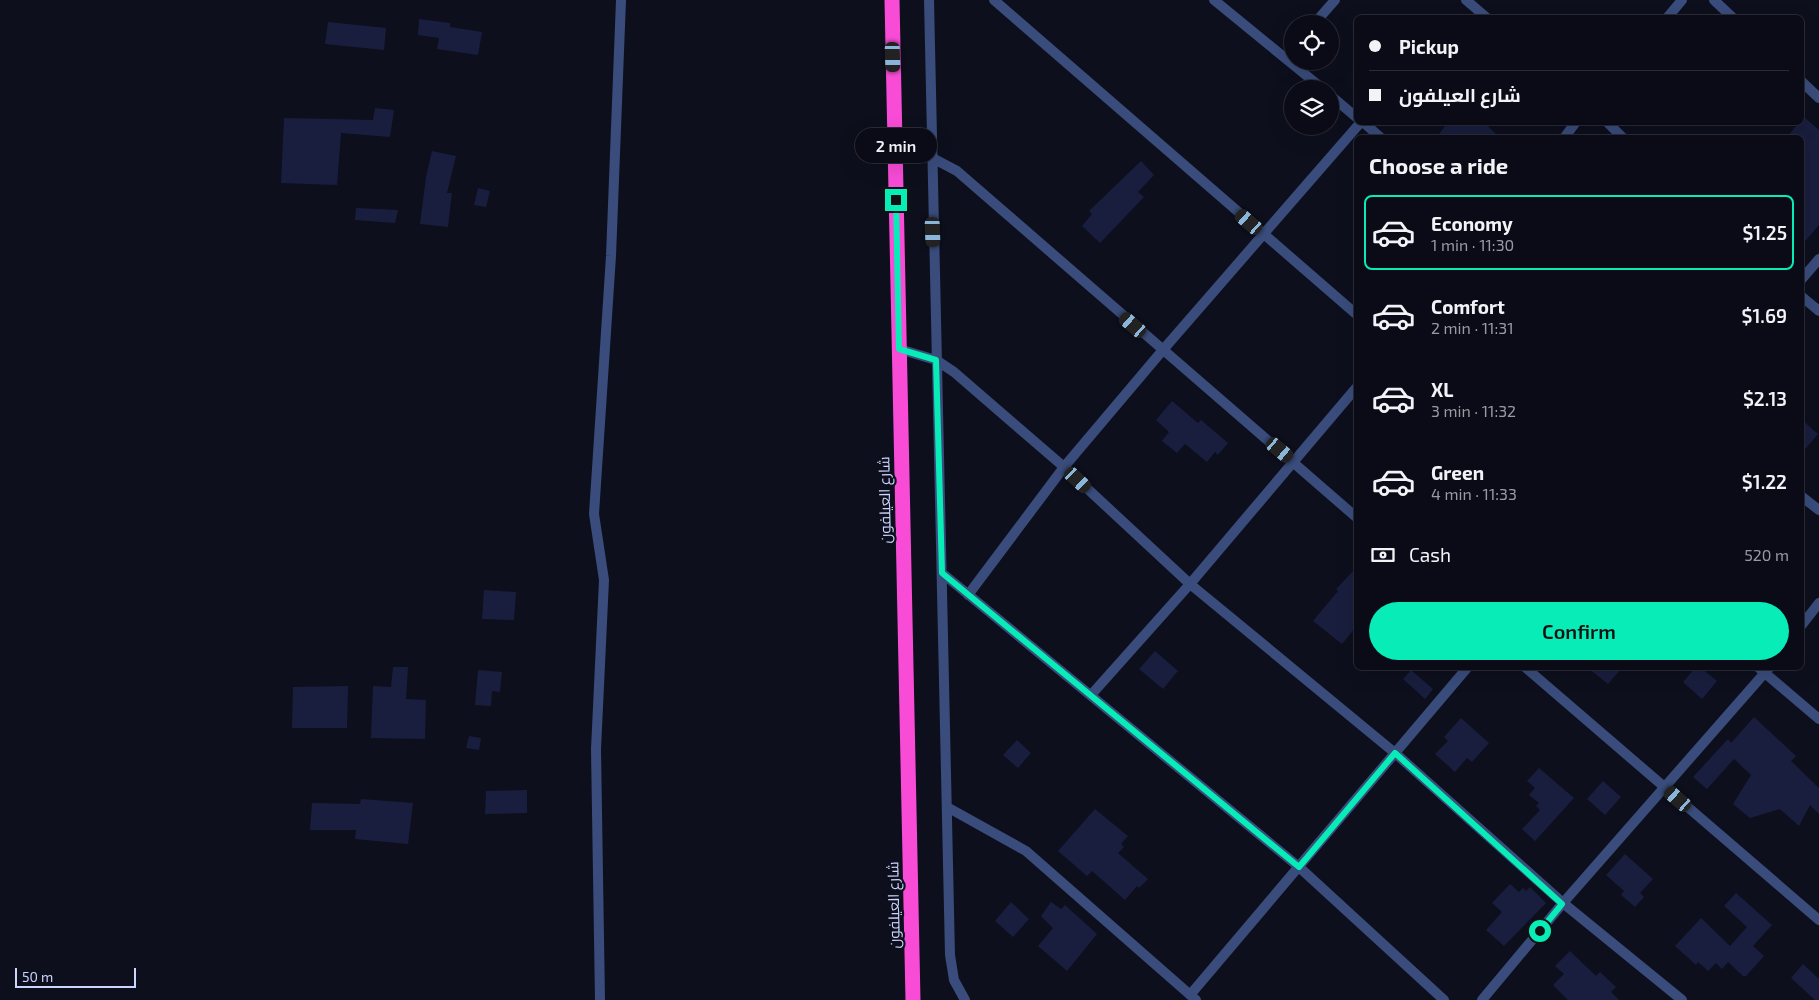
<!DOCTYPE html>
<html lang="en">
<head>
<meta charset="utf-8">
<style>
	:root { --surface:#0a0b16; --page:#13141f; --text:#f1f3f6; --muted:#999ba1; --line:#2a2b35; --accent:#08ecb8 }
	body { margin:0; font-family:"Exo 2",Cairo,sans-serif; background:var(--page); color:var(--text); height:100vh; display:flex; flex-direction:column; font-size:19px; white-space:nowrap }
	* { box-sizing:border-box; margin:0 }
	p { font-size:16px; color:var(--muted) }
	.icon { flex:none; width:28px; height:28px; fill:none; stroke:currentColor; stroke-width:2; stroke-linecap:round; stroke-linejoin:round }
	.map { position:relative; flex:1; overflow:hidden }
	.side { position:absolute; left:1354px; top:135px; width:450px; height:535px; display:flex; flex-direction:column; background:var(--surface); border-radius:8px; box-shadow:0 5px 20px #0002,0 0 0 1px var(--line) }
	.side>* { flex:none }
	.hud { position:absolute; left:1354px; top:15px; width:450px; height:110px; border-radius:8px; box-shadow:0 5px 20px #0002,0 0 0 1px var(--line); display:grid; align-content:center; height:110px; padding:0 15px; background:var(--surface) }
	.tools { position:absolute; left:1284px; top:15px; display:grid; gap:10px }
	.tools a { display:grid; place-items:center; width:55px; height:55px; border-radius:50%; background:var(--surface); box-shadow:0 5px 20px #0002,0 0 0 1px var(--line); font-size:25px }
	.scale { position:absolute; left:15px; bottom:12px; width:121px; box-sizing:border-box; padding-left:5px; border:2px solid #cbd5fd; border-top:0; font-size:14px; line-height:18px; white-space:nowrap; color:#cbd5fd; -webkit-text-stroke:4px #0d0f1d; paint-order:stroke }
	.end { position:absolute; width:22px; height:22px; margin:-11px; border:6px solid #08ecb8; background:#111; box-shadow:0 0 0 2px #111 }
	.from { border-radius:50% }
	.bubble { position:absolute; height:35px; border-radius:18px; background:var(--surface); box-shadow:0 5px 20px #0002,0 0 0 1px var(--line); font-size:16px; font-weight:600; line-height:35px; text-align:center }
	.car { position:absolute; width:15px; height:30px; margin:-15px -8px; border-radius:6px; box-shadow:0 0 4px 1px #0007; background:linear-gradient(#222 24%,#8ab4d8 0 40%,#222 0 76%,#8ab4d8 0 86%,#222 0) }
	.hud b { display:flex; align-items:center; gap:18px; height:48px; font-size:19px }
	.hud b+b { border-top:1px solid var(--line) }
	.hud i { width:12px; height:12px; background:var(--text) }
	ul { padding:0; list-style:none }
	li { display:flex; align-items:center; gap:15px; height:75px; margin:0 10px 8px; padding:0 5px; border:2px solid transparent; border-radius:8px }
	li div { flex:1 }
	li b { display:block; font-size:19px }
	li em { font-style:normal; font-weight:600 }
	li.active { border-color:var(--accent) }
	li>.icon { width:45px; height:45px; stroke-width:1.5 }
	h2 { padding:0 15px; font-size:22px; line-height:60px }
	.pay { display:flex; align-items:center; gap:12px; height:55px; padding:0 15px; font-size:19px }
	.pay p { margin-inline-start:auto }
	.cta { display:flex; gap:10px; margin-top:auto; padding:10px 15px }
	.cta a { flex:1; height:58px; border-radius:30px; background:var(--accent); color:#111; font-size:20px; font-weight:600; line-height:58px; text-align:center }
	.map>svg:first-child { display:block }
	.building { fill:#191e3e }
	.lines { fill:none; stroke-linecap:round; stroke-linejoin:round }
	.street { stroke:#394c7b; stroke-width:10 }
	.highway { stroke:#f84bd6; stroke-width:15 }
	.route { stroke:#08ecb8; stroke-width:6 }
	.labels { text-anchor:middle; stroke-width:4.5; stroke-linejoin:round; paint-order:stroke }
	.street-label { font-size:15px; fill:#cbd5fd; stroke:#0d0f1d }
</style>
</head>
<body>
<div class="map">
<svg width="1819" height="1000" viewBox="0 0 1819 1000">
	<rect width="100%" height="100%" fill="#0d0f1d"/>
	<path class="building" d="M 419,19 L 450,23 L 450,27 L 482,32 L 478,55 L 437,49 L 439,38 L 418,35 Z
		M 328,22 L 386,28 L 384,50 L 325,44 Z
		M 375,108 L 394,110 L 390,137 L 341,133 L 337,185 L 281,183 L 284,118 L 373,120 Z
		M 1804,117 L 1819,130 L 1819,225 L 1801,246 L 1801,138 L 1786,138 Z
		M 1448,122 L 1484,122 L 1500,138 L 1436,138 Z
		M 432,151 L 456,156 L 447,193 L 452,193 L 448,227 L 420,224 L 426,177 Z
		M 1141,161 L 1154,175 L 1138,192 L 1144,197 L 1100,243 L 1082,226 L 1092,214 L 1089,211 Z
		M 478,188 L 490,191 L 486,207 L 474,205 Z
		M 356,208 L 398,210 L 395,223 L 355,220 Z
		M 1172,401 L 1198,423 L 1201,420 L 1228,443 L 1218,455 L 1215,452 L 1207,462 L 1185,444 L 1177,453 L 1162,441 L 1169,432 L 1156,420 Z
		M 1801,419 L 1818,434 L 1801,454 Z
		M 1356,568 L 1356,627 L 1342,644 L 1313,621 L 1338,591 L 1336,589 Z
		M 484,590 L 516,592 L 514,620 L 482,619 Z
		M 1155,651 L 1178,671 L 1163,689 L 1139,669 Z
		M 393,667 L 408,667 L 406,699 L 426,700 L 425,739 L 371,738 L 373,686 L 391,687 Z
		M 1588,668 L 1622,668 L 1608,684 Z
		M 1695,668 L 1701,668 L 1717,681 L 1702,699 L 1683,682 Z
		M 478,670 L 502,672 L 500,692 L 492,691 L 491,706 L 475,705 Z
		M 1411,670 L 1433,689 L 1425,699 L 1403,679 Z
		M 348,686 L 347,728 L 292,728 L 293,687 Z
		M 1754,717 L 1796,756 L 1791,761 L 1819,788 L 1819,814 L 1810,805 L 1799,826 L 1780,809 L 1750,818 L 1733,804 L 1751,775 L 1734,759 L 1707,789 L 1693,777 L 1728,739 L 1731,743 Z
		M 1461,718 L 1489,743 L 1472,762 L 1467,758 L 1455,772 L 1435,754 L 1448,741 L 1444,737 Z
		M 469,736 L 481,738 L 479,750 L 466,748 Z
		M 1017,740 L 1031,753 L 1018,768 L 1003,755 Z
		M 1539,768 L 1574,798 L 1535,841 L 1522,829 L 1540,810 L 1536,806 L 1539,803 L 1529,795 L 1535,788 L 1527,781 Z
		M 1603,781 L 1621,797 L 1605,815 L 1587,799 Z
		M 527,790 L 527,813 L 485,814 L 486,791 Z
		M 361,799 L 413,803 L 408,844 L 355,839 L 356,830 L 310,830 L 312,803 L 360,804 Z
		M 1095,809 L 1128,836 L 1121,844 L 1124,847 L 1118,853 L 1148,879 L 1139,888 L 1137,886 L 1125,900 L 1092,871 L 1087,876 L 1058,851 Z
		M 1625,854 L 1653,879 L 1640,893 L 1644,897 L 1635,907 L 1621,895 L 1624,891 L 1606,875 Z
		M 1510,884 L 1519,892 L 1523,888 L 1526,891 L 1530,887 L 1546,903 L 1504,946 L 1486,930 L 1502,912 L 1492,903 Z
		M 1736,893 L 1772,925 L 1753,946 L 1764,956 L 1746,976 L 1743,976 L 1728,962 L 1722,969 L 1716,963 L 1708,971 L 1698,962 L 1696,965 L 1675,946 L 1701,918 L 1730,946 L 1747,927 L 1724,906 Z
		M 1011,902 L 1029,919 L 1013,937 L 995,921 Z
		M 1051,902 L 1061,909 L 1065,905 L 1097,934 L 1067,971 L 1038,946 L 1053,928 L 1041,916 Z
		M 1570,951 L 1596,976 L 1600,972 L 1616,987 L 1611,992 L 1619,1000 L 1568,1000 L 1553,985 L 1564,974 L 1555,966 Z
		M 1803,964 L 1819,979 L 1819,1000 L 1815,1000 L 1791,978 Z"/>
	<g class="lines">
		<path class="street" d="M 929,0 L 950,955 L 954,980 L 965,1000
			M 994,0 L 1356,314
			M 1214,0 L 1323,89
			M 1466,0 L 1487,18
			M 1714,0 L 1733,18
			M 1667,18 L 1682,0
			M 1314,24 L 1335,0
			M 1801,81 L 1819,98
			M 1330,95 L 1356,117
			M 1363,122 L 1381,138
			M 1607,122 L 1623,138
			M 1564,138 L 1576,122
			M 895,144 L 921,152 L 957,171 L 1356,517
			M 1801,280 L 1819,259
			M 1801,296 L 1819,311
			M 899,349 L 936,360 L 954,372 L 1064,467 L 1190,584 L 1395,753 L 1563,903 L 1682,1000
			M 1801,496 L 1819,510
			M 942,573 L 1299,867 L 1444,1000
			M 968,595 L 1064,467 L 1162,351 L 1361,122
			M 1801,626 L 1819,603
			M 1526,668 L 1819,920
			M 1759,668 L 1819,719
			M 1091,695 L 1190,584 L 1356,388
			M 947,807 L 1026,851 L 1196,1000
			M 1190,995 L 1467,668
			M 600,1000 L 596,749 L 604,580 L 594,514 L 611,256 L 621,0
			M 1482,1000 L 1563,903 L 1769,668"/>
		<path class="highway" d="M 892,0 L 913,1000"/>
	</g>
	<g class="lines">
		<path class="route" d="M 896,200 L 899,349 L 936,360 L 942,573 L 1299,867 L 1395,753 L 1562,904 L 1540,931"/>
	</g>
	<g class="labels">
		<g class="street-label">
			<text transform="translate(885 500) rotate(-91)" y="5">شارع العيلفون</text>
			<text transform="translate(894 905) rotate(-91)" y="5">شارع العيلفون</text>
		</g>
	</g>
</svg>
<div class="tools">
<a><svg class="icon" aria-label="locate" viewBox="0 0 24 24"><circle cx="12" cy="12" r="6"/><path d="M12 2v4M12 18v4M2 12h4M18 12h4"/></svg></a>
<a><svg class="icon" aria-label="layers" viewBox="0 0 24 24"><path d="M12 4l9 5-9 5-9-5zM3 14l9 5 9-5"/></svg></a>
</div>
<div class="scale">50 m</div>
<i class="end from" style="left:1540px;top:931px"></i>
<i class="end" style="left:896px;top:200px"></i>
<div class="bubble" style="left:855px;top:128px;width:82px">2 min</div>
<i class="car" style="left:893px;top:57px;rotate:178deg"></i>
<i class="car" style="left:1249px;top:222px;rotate:311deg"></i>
<i class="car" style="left:933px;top:232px;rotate:178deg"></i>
<i class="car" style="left:1133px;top:325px;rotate:311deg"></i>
<i class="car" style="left:1280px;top:450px;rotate:130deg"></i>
<i class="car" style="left:1078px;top:480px;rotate:133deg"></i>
<i class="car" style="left:1678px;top:799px;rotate:311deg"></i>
<div class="hud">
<b><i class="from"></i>Pickup</b>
<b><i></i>شارع العيلفون</b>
</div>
<section class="side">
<h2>Choose a ride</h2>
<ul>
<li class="active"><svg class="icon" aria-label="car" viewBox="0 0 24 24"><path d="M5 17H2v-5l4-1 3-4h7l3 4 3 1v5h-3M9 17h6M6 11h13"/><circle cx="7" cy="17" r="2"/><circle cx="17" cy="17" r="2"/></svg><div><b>Economy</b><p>1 min · 11:30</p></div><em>$1.25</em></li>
<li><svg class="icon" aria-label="car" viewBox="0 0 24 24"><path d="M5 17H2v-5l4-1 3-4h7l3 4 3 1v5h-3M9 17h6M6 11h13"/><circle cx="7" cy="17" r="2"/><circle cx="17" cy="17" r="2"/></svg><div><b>Comfort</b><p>2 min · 11:31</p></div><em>$1.69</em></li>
<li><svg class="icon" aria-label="car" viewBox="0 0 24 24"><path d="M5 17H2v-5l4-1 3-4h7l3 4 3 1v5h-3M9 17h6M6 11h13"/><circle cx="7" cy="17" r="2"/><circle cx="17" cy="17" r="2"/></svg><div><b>XL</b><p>3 min · 11:32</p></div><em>$2.13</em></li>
<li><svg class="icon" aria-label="car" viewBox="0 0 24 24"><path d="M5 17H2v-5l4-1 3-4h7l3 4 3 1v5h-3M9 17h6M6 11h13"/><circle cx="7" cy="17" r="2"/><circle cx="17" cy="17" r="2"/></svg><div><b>Green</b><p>4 min · 11:33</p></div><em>$1.22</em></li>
</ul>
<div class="pay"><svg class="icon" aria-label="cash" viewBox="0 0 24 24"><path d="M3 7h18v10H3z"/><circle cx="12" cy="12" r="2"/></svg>Cash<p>520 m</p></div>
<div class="cta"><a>Confirm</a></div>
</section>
</div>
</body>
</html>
